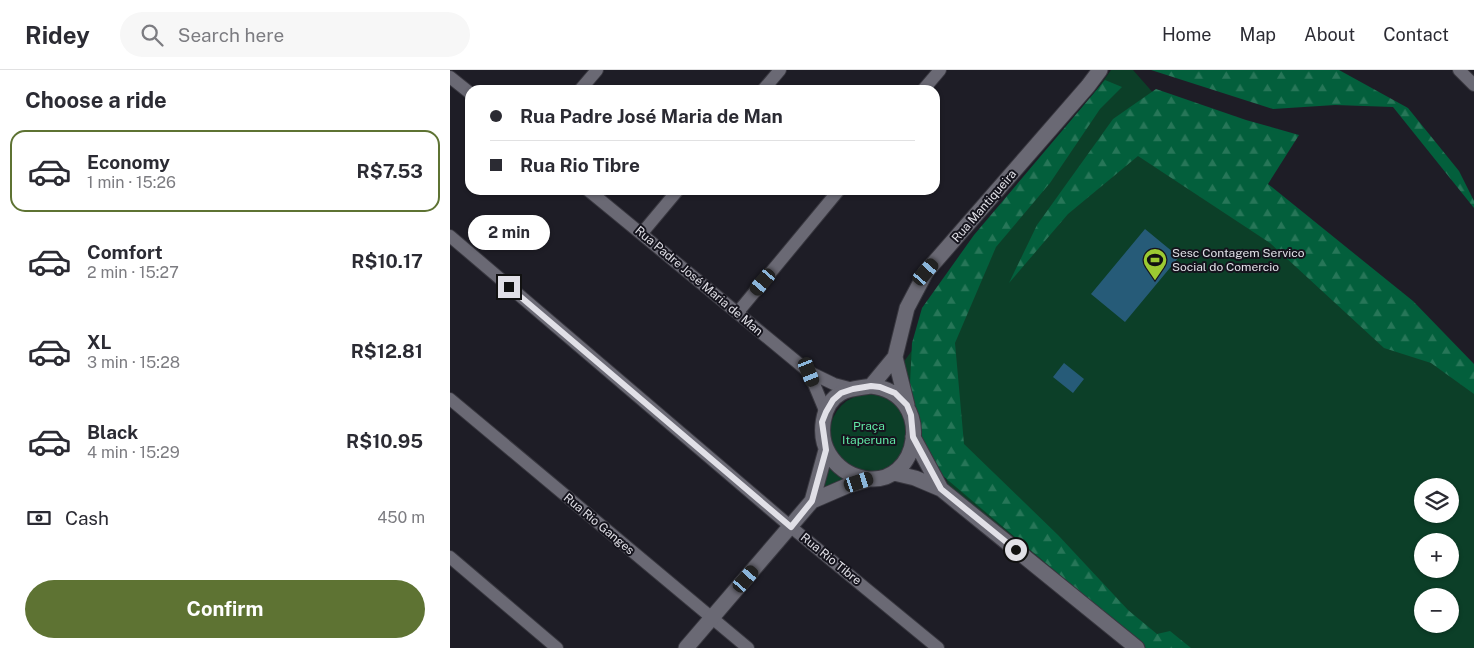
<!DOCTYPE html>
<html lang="en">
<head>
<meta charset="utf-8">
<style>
	:root { --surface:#fff; --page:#f7f7f7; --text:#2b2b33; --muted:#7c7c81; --line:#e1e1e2; --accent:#5e7333 }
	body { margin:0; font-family:"Public Sans",sans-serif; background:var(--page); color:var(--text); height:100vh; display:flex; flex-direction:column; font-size:19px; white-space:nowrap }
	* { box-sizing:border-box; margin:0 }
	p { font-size:16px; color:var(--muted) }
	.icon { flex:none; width:28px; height:28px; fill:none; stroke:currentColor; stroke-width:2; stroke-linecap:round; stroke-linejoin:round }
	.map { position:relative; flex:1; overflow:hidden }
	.panel { display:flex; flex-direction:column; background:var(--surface); width:450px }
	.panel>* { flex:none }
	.hud { position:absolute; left:15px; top:15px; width:475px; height:110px; border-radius:15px; box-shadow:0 1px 4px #0004; display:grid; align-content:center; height:110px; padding:0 25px; background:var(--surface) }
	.tools { position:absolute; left:964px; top:408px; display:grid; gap:10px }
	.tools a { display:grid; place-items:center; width:45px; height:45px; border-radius:50%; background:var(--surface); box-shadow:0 1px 4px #0004; font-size:25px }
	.end { position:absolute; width:22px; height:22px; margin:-11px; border:6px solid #e1e0e7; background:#111; box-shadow:0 0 0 2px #111 }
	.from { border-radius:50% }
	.bubble { position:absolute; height:35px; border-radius:18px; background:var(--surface); box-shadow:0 1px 4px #0004; font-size:16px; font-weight:700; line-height:35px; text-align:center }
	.car { position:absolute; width:15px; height:30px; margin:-15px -8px; border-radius:6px; box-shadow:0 0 4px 1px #0007; background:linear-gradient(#222 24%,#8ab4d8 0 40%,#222 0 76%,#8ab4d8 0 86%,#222 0) }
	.hud b { display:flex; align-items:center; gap:18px; height:48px; font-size:19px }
	.hud b+b { border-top:1px solid var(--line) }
	.hud i { width:12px; height:12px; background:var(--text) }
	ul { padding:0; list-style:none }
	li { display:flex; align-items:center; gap:15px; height:82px; margin:0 10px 8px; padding:0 15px; border:2px solid transparent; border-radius:15px }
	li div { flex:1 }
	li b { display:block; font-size:19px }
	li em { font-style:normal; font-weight:700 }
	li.selected { border-color:var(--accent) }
	li>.icon { width:45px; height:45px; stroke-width:1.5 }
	h2 { padding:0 25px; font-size:22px; line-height:60px }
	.pay { display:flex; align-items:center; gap:12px; height:55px; padding:0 25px; font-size:19px }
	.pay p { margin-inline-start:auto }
	.button { display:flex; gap:10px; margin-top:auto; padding:10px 25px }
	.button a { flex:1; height:58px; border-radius:30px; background:var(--accent); color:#fff; font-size:20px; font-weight:700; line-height:58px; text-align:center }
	header { display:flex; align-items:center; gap:30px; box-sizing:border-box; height:70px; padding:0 25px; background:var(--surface); border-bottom:1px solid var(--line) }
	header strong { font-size:24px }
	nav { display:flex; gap:28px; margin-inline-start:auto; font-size:18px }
	.search { width:350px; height:45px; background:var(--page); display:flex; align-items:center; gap:12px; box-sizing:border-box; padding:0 18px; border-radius:28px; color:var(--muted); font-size:19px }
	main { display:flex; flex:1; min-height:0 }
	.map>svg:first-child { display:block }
	.green { fill:#0c3f28; fill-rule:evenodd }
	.forest { fill:url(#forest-firs) }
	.water { fill:#265b78 }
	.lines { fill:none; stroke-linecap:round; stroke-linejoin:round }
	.street-casing { stroke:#38373f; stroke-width:14 }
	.secondary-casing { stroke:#38373f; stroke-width:17 }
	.street { stroke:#6a6974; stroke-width:12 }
	.secondary { stroke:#6a6974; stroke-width:15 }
	.route { stroke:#e1e0e7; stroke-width:6 }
	.labels { text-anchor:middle; stroke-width:4; stroke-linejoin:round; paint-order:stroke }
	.street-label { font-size:12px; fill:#e1e0e7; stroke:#15141d }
	.poi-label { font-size:12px; fill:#e1e0e7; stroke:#15141d; text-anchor:start }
	.park-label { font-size:12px; fill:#61e8a6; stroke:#15141d }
</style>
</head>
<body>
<header>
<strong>Ridey</strong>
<div class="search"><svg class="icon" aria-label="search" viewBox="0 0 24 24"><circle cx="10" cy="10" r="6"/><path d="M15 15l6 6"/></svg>Search here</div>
<nav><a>Home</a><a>Map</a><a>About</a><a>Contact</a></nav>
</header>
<main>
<section class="panel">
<h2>Choose a ride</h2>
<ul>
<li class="selected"><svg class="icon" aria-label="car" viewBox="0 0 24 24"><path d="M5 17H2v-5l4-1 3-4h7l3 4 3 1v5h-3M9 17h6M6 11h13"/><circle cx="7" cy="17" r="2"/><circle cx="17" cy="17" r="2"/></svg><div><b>Economy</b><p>1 min · 15:26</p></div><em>R$7.53</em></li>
<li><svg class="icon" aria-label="car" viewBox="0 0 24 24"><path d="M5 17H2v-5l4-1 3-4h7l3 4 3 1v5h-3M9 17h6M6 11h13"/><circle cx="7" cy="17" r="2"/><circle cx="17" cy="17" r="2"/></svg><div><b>Comfort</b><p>2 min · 15:27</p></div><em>R$10.17</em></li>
<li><svg class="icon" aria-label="car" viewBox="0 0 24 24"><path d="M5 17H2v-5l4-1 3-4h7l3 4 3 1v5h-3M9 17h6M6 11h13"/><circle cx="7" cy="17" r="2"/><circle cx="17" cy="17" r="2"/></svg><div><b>XL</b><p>3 min · 15:28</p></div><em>R$12.81</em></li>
<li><svg class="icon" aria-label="car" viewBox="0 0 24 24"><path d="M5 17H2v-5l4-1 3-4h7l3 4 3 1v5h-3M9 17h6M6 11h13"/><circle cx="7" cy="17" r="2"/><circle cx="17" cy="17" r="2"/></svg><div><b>Black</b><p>4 min · 15:29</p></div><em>R$10.95</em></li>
</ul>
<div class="pay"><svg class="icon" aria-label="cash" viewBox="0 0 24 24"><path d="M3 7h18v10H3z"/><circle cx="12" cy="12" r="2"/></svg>Cash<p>450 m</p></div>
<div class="button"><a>Confirm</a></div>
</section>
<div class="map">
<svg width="1024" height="578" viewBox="0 0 1024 578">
	<defs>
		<pattern id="forest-firs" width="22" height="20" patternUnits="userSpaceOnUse" patternTransform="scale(1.25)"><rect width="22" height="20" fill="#035f3c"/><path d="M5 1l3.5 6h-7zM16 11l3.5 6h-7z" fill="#277658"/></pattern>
	</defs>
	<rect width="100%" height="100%" fill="#1e1d26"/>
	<path class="green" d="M 661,0 L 683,0 L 797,129 L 1024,312 L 1024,578 L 695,578 L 499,417 L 453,293 ZM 972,416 L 1000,416 L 1000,444 L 972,444 ZM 972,471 L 1000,471 L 1000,499 L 972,499 ZM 972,526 L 1000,526 L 1000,554 L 972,554 Z
		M380 363a39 39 0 1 1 78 0a39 39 0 1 1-78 0Z
		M 377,392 L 396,409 L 367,422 Z"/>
	<path class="forest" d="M 701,0 L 889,0 L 958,38 L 1009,101 L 1024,131 L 1024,138 L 943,37 L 885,35 L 823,39 Z
		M 655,10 L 672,17 L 650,39 L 600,113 L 546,177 L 505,273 L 514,374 L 608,465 L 678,540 L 707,564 L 720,561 L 741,578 L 696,578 L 493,406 L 469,369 L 460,314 L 462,273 L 472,238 L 524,165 Z
		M 706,19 L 796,50 L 849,65 L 818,114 L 963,231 L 1024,294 L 1024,324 L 981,293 L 934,278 L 820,173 L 688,86 L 618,144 L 559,213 L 587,155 L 663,49 Z"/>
	<path class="water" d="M 695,159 L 729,187 L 675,252 L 641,224 Z
		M 614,293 L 634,309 L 623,323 L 603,307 Z"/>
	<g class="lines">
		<g class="street-casing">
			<path id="street" d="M 1009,0 L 1024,15
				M 0,7 L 20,23
				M 130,20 L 147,0
				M 313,20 L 330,0
				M 473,20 L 490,0
				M 138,120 L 359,302 L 384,314 L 403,319
				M 192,163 L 228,120
				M 0,166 L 341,457 L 488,578
				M 288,242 L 389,120
				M 359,302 L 376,343
				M 0,329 L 298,578
				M 0,487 L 107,578"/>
		</g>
		<g class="secondary-casing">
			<path id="secondary" d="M 421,316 C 486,323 471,420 413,408 C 398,405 387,397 379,384 C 368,366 371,334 391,323 C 400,318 411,318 421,316 Z
				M 421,316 L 445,287
				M 457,335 L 445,287 L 457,238 L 476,202 L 638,16 L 650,0
				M 463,367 L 491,419
				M 444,403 L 465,408 L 491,419 L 687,578
				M 362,431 L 399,415 L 419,409
				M 236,578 L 362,431 L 376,380"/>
		</g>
		<use href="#street" class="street"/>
		<use href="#secondary" class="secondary"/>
	</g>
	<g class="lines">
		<path class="route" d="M 59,217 L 341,457 L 362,431 L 376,380 L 372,352 L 376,342 L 383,330 L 391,323 L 403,319 L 421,316 L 430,317 L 445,323 L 457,335 L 461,345 L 463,367 L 491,419 L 566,480"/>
	</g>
	<defs>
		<g id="stadium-pin" transform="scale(1.25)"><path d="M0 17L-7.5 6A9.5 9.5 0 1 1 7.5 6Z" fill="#9cca32" stroke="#15141d"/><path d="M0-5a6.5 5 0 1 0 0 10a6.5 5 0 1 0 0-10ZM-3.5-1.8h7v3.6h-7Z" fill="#111"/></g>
	</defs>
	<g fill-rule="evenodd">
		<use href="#stadium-pin" x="705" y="190"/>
	</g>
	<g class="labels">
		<g class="street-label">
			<text transform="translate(534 136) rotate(-49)" y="4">Rua Mantiqueira</text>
			<text transform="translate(249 211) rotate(40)" y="4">Rua Padre José Maria de Man</text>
			<text transform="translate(149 454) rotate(40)" y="4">Rua Rio Ganges</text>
			<text transform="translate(381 489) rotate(39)" y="4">Rua Rio Tibre</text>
		</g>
		<g class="poi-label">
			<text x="722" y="187">Sesc Contagem Servico<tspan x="722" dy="14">Social do Comercio</tspan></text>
		</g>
		<g class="park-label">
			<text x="419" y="360">Praça<tspan x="419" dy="14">Itaperuna</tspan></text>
		</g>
	</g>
</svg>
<div class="tools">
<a><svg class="icon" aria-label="layers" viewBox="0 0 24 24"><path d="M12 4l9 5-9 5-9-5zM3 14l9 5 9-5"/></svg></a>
<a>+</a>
<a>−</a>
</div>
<i class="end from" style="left:566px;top:480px"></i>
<i class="end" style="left:59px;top:217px"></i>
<div class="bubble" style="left:18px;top:145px;width:82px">2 min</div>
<i class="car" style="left:476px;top:202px;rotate:41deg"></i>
<i class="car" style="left:313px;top:212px;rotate:220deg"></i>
<i class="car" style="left:359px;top:302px;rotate:158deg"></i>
<i class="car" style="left:409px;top:412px;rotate:72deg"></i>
<i class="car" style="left:296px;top:509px;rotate:41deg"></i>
<div class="hud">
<b><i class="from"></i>Rua Padre José Maria de Man</b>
<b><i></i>Rua Rio Tibre</b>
</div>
</div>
</main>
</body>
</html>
